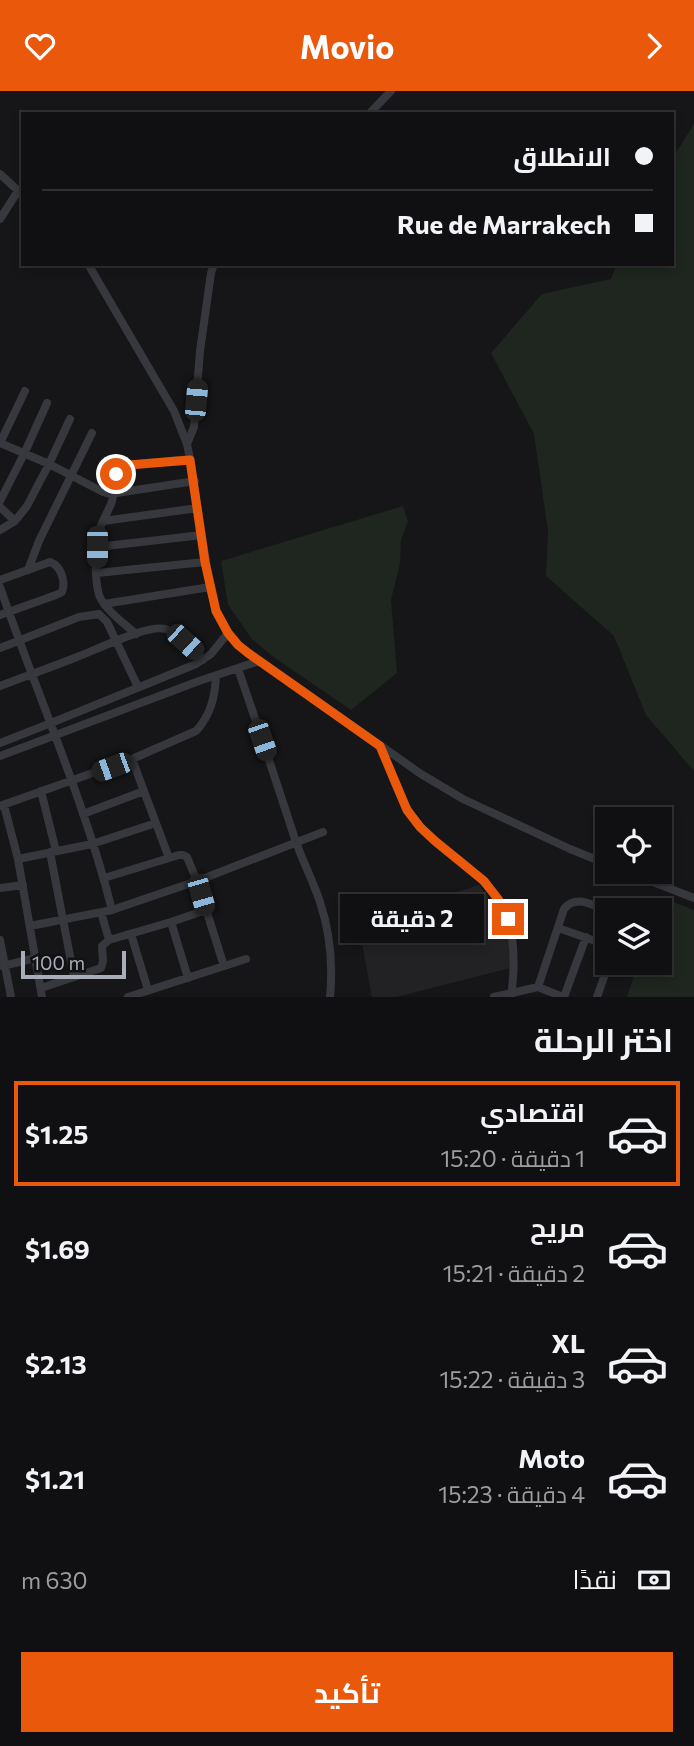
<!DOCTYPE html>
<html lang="ar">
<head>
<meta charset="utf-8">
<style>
	:root { --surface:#101012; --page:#1e1e20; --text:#f1f3f6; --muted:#9c9d9f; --line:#303032; --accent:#ea580c }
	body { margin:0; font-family:Commissioner,Cairo,sans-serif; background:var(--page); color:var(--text); direction:rtl; height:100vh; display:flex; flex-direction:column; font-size:26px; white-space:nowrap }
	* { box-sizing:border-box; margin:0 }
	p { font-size:23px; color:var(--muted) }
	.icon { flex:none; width:38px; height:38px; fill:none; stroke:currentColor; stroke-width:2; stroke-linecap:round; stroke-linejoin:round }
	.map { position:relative; height:906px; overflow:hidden; direction:ltr }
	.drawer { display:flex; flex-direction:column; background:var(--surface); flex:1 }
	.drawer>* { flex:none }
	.top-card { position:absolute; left:21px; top:21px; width:653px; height:154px; border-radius:0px; box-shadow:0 4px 10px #0003,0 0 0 2px var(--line); direction:rtl; display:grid; align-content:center; height:154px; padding:0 21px; background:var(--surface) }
	.fabs { position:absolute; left:595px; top:716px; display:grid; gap:14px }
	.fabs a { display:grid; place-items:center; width:77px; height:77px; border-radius:0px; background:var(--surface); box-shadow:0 4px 10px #0003,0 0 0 2px var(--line); font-size:35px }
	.scale { position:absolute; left:21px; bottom:18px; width:105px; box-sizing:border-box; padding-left:7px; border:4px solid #a8adb8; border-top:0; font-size:19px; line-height:24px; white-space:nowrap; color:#a8adb8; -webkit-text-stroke:5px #111113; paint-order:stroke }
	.end { position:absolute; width:32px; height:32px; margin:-16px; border:9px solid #ea580c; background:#fff; box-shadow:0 0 0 4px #fff }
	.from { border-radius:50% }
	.bubble { position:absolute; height:49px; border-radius:0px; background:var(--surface); box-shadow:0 4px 10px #0003,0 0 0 2px var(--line); font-size:23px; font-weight:700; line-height:49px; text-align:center; direction:rtl }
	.car { position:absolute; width:21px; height:42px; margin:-21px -10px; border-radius:9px; box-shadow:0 0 5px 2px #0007; background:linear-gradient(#222 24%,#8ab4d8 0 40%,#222 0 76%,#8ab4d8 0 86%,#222 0) }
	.top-card b { display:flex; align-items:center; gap:24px; height:66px; font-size:26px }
	.top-card b+b { border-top:2px solid var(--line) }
	.top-card i { width:18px; height:18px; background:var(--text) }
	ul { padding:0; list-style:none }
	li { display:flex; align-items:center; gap:21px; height:105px; margin:0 14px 10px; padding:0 7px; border:4px solid transparent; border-radius:0px }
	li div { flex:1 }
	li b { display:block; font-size:26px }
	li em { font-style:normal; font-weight:700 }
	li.current { border-color:var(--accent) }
	li>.icon { width:63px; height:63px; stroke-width:1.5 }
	h2 { padding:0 21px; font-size:32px; line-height:84px }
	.pay { display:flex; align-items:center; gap:18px; height:77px; padding:0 21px; font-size:26px }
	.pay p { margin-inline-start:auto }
	.cta { display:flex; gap:14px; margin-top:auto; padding:14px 21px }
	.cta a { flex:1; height:80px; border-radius:0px; background:var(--accent); color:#fff; font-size:28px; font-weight:700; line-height:80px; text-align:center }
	header { display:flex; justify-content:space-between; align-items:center; height:91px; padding:0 21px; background:var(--accent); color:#fff; font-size:32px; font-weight:700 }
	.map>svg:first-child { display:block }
	.built { fill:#222225 }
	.green { fill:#1e261f }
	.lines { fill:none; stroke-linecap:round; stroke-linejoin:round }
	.minor { stroke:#37383d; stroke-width:8 }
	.route { stroke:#ea580c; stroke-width:9 }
</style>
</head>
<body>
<header><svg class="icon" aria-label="forward" viewBox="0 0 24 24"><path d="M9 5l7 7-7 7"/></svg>Movio<svg class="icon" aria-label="heart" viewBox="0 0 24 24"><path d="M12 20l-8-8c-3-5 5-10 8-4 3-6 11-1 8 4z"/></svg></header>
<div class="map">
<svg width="694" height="906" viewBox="0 0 694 906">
	<rect width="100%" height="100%" fill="#161618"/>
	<path class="built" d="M 479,794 L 500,823 L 511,854 L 510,877 L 396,906 L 372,906 L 358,831 Z"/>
	<path class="green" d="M 694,33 L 694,680 L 646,624 L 614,545 L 546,485 L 548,440 L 534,343 L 491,262 L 542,203 L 611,188 L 617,173 L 672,173 L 672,68 Z
		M 403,415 L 408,431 L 401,449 L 400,472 L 391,509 L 397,582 L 351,619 L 272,565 L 252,548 L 228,514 L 221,470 Z
		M 660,806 L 694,819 L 694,906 L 627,906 L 638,872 L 660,872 L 660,819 L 655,819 Z"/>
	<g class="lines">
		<path class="minor" d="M 369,23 L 391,0
			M 0,83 L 23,104
			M 0,128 L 18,100
			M 88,173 L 174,320 L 187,353 L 190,368 L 210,496 L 216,520 L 228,542 L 238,554 L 421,683 L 463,708 L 570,758 L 607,773
			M 0,352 L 49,373 L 103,401 L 110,403 L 195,390
			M 0,352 L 25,300
			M 187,353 L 194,336 L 200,260 L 211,182 L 214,173
			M 0,410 L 24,363 L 47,312
			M 0,416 L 15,430
			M 103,430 L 198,417
			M 0,439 L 15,430 L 27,415 L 49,373 L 70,328
			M 97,456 L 202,444
			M 28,479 L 39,450 L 92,342
			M 97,482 L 205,471
			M 0,489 L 50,471 C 61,475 66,490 62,501 L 56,504 L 0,524
			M 0,496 C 37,603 84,708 112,819
			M 104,513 L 210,496
			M 136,543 C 126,534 104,518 99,504 C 95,490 94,454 99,440 C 102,429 109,420 112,410 C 116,396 112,379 129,374 L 190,368
			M 0,557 L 79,526 L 99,523 L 107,531 L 138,596
			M 238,578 C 258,635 277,693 296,751 C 303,771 313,790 320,811 C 330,841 333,874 330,906
			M 0,595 C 26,585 52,576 77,566 C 96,559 148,533 165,538 C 180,542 194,558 203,569
			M 0,652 L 51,632 L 196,573 L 211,563 L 228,542
			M 381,656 C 391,682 400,711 418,733 C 430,749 448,760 463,772 C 512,811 519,847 511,906
			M 0,665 L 199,590 L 259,570
			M 132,668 L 169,767
			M 41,700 L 56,760
			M 4,714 L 18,768 L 42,906
			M 0,715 L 132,668 L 196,640 C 211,624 215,605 216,585
			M 83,723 L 144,700
			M 50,761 L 74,886
			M 18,768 L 92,753 L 156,732
			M 625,780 L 694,807
			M 104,787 L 179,764 L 183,764 L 187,766 L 197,790 L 224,875
			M 0,797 L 23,794
			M 101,821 L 109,849
			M 171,831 L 188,887
			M 30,835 L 112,819 L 197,790 L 323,741
			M 558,837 L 607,854
			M 131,843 L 148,899
			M 0,849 L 11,906
			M 3,875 L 35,867
			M 538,896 L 563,906
			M 41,897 L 101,877 L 103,870 L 102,855 L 109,849 L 171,831 L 206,819
			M 128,906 L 246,868
			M 494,906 L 538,896 L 564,818 C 576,803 592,814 607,820
			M 564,906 L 586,846
			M 597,906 L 609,872"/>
	</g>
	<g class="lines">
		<path class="route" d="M 116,383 L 123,376 L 129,374 L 190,369 L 205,471 L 216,520 L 228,542 L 238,554 L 248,562 L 380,655 L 407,719 L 420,736 L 435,750 L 484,790 L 498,808 L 508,828"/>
	</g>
</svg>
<div class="fabs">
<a><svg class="icon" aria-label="locate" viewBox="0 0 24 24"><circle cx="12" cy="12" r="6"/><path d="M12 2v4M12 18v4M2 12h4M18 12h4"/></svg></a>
<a><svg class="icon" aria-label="layers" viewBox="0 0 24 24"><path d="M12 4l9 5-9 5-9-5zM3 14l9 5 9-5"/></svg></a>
</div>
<div class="scale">100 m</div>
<i class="end from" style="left:116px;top:383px"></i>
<i class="end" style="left:508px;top:828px"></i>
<div class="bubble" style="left:340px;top:803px;width:144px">2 دقيقة</div>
<i class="car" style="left:196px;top:309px;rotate:5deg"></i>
<i class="car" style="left:97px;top:456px;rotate:180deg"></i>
<i class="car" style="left:185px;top:551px;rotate:132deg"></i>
<i class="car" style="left:262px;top:649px;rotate:161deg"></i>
<i class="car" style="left:112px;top:676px;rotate:250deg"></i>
<i class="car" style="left:201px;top:804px;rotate:164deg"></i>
<div class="top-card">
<b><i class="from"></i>الانطلاق</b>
<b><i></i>Rue de Marrakech</b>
</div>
</div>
<section class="drawer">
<h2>اختر الرحلة</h2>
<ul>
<li class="current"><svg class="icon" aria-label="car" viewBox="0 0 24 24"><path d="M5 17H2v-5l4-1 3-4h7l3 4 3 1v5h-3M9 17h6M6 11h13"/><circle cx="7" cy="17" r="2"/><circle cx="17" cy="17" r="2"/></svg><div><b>اقتصادي</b><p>1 دقيقة · 15:20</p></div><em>$1.25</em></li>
<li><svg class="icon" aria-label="car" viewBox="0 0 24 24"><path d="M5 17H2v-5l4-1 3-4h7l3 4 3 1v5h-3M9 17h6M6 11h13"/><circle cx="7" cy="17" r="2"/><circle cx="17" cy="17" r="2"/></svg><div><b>مريح</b><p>2 دقيقة · 15:21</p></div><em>$1.69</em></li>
<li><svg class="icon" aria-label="car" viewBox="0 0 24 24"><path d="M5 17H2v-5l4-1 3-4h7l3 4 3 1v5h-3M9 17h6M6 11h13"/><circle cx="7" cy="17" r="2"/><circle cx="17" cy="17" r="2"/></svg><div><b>XL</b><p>3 دقيقة · 15:22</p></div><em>$2.13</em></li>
<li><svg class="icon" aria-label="car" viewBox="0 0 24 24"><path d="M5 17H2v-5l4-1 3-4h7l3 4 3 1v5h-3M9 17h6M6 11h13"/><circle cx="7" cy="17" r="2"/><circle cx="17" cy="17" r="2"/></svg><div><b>Moto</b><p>4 دقيقة · 15:23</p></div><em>$1.21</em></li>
</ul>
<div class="pay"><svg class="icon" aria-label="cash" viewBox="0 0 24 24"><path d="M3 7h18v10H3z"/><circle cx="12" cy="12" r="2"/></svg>نقدًا<p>630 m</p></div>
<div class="cta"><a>تأكيد</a></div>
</section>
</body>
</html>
